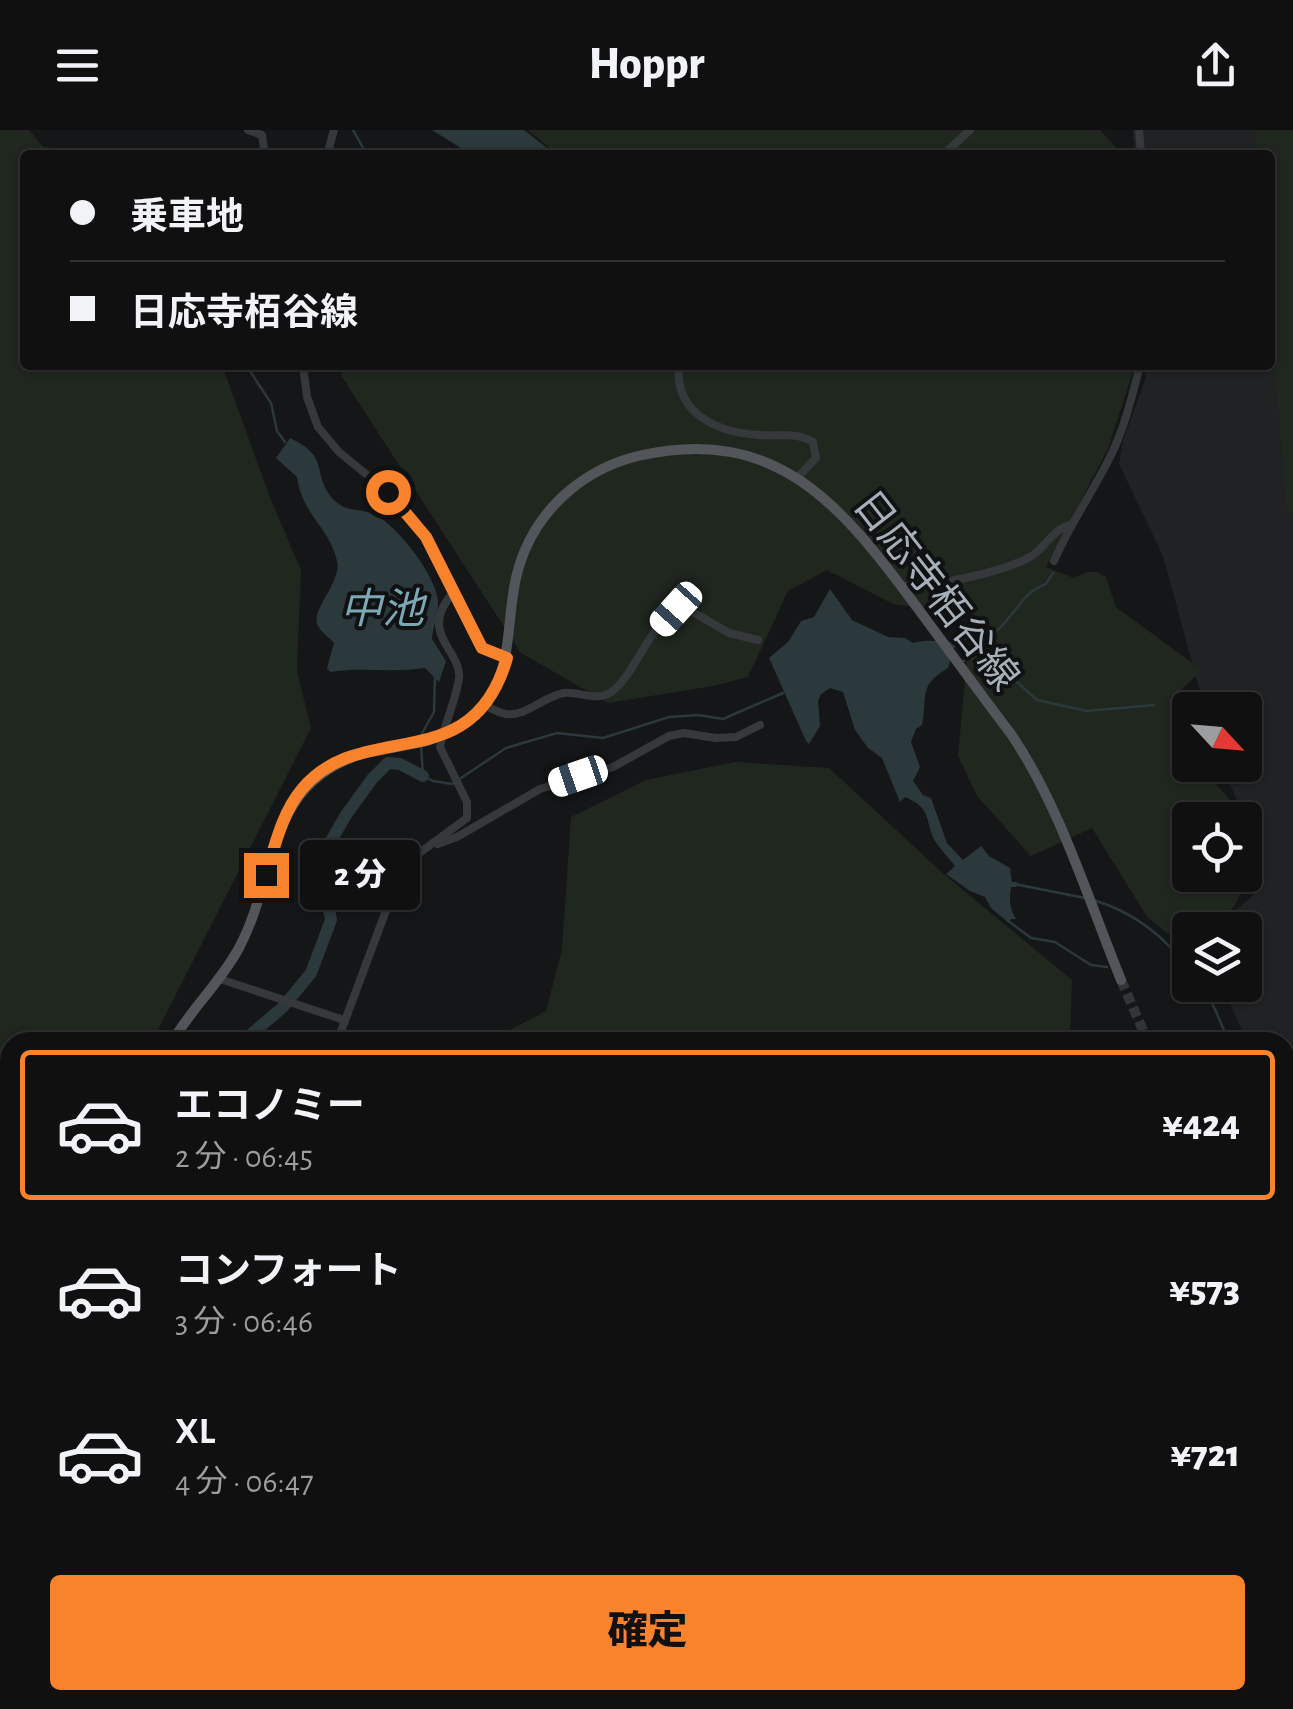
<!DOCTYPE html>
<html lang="ja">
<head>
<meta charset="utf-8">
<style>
	:root { --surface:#101011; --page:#1e1e1f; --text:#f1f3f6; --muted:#9c9d9f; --line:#303031; --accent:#f9822c }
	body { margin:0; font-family:"Alegreya Sans","Noto Sans JP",sans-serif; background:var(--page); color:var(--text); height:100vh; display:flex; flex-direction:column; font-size:38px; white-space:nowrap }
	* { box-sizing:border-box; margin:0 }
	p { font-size:32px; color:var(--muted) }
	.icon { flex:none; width:55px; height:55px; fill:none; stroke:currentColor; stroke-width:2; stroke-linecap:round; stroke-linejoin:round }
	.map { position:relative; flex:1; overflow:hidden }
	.details { position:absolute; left:0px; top:902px; width:1295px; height:678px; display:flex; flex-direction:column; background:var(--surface); border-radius:30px 30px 0 0; box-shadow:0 2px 8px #0004,0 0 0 2px var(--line) }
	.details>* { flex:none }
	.banner { position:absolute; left:20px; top:20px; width:1255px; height:220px; border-radius:10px; box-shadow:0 2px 8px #0004,0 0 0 2px var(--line); display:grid; align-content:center; height:220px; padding:0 50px; background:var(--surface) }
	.needle { width:65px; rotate:116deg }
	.buttons { position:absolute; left:1172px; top:562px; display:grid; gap:20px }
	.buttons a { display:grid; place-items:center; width:90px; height:90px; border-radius:10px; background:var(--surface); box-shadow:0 2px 8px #0004,0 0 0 2px var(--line); font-size:50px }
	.end { position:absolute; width:45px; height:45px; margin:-22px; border:12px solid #f9822c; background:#111; box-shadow:0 0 0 5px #111 }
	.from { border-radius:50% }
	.bubble { position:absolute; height:70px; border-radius:10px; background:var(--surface); box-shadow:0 2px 8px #0004,0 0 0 2px var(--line); font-size:32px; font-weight:800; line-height:70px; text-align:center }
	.car { position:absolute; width:30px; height:60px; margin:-30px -15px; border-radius:12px; box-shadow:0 0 8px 2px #0007; background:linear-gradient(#fff 24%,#345 0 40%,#fff 0 76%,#345 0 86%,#fff 0) }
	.banner b { display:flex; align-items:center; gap:35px; height:95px; font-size:38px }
	.banner b+b { border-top:2px solid var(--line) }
	.banner i { width:25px; height:25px; background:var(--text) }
	ul { padding:18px 0 0; list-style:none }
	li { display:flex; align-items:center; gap:30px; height:150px; margin:0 20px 15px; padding:0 30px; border:5px solid transparent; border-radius:10px }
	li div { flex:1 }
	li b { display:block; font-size:38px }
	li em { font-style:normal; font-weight:800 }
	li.current { border-color:var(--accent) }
	li>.icon { width:90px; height:90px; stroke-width:1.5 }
	.action { display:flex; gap:20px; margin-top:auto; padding:20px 50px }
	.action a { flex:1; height:115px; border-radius:10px; background:var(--accent); color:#111; font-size:40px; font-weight:800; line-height:115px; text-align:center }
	header { display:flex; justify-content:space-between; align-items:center; height:130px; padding:0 50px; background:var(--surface); font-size:45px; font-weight:800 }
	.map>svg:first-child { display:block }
	.built { fill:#212224 }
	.green { fill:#20271f }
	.water { fill:#2b383c }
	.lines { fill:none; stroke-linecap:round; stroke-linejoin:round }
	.stream { stroke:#2b383c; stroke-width:2.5 }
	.river { stroke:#2b383c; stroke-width:12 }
	.major-tunnel { stroke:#323537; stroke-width:10; stroke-dasharray:10 5; stroke-linecap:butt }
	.minor { stroke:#36393c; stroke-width:8 }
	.major { stroke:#52565b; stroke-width:10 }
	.major-bridge { stroke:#52565b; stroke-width:10 }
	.route { stroke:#f9822c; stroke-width:12 }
	.labels { text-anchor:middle; stroke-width:8; stroke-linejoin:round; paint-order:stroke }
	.street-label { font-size:40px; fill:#a7b0b8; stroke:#101112 }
	.water-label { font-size:42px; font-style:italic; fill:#7ca8b4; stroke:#101112 }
</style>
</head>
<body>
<header><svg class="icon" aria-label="menu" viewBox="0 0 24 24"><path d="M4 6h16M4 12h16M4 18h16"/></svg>Hoppr<svg class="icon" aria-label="share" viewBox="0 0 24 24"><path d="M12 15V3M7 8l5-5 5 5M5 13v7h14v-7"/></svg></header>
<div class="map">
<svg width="1293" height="1579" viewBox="0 0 1293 1579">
	<rect width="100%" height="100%" fill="#151617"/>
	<path class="built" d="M 1133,0 L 1293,0 L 1293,1084 L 1285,1067 L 1285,912 L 1247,912 L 1222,855 L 1245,855 L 1245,800 L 1190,800 L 1190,804 L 1184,795 L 1201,796 L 1226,789 L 1252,766 L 1256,743 L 1253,708 L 1222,635 L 1245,635 L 1245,580 L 1205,580 L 1163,426 L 1119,334 L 1123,311 L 1145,250 L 1146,235 L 1270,235 L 1270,25 L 1135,25 Z"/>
	<path class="green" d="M 0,0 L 29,0 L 42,16 L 80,25 L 25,25 L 25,235 L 222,235 L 271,370 L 301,440 L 297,541 L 311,598 L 152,912 L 10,912 L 10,1435 L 0,1433 Z
		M 528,0 L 1100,0 L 1123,25 L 558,25 Z
		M 1255,0 L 1293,0 L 1293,392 L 1287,381 L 1270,180 L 1270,25 L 1257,25 Z
		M 342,235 L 1135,235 L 1108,319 L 1046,437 L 1074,448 L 1087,442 L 1097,442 L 1106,447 L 1116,477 L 1202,540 L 1181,560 L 1180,568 L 1190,602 L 1190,635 L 1200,635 L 1234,675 L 1238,690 L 1190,690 L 1190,745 L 1244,745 C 1238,786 1223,793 1182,792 L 1168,804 L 1147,787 L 1092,698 L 1031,726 L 977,666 L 958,626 L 971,485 L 893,474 L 827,440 L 788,461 L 748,547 L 713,556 L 608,573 L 521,523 L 342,247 Z
		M 735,632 L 829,638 L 945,745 L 1072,850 L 1070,912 L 486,912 L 546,881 L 562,819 L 571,687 L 646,650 Z
		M 1285,1302 L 1293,1314 L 1293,1579 L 853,1579 L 858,1570 L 1285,1570 Z
		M 10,1546 L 10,1570 L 843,1570 L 839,1579 L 0,1579 L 0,1558 Z"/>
	<path class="water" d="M 432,0 L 524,0 L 556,25 L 472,25 Z
		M 290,308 C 331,327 311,343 333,369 C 347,384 360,377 375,385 C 398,396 435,445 438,470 C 439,481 433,497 432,509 L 446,531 L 439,552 L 425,538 C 393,543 362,537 330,542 L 327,538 L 334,513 C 330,508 321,502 318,496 C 309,481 342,453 337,431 C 330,398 302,385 297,347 L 276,328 Z
		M 830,459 L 852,490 L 888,507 L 905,508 L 913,513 C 931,507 947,515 965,510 L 954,518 L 948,538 C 918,556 928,564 922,595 L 916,599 L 911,612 L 920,637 L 913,651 L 923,665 L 931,668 L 947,713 L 963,730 L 981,716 L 989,726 L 1010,738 L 1012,752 L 1017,752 L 1016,757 L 1011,757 C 1009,771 1010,779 1016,789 L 1011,789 L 1009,793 L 991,778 L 985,767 L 970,761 L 946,744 L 955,736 C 949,728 940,719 935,711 C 924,690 933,679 905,667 L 900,672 L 882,628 L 868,618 L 855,600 L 843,562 L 830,558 L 821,564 L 818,571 L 820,596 L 809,614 L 806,611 L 769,528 L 788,512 L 801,491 L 814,487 Z"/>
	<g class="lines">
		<path class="stream" d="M 353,0 L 367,25
			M 246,235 L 271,273 L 277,301 L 285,312
			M 964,510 L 975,503 L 985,508 C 1012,496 1018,463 1046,454 L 1053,443
			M 963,531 L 972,528 L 1016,551 L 1037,570 L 1087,581 L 1154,575
			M 420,607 L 434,582 L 435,545
			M 421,615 L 423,646 L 433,651 L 452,654 L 506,618 L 557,603 L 603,608 L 669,587 L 698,585 L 723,589 L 783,563
			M 1014,754 L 1085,768
			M 1093,770 C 1134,782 1165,806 1190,841
			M 1007,790 L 1031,808 L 1055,812 L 1091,835 L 1107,837
			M 1200,855 L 1214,877 L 1229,912"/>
		<path class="river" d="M 242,912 L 283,877 L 311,843 L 331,790 L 325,755 L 328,716 L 346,685 L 372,649 L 388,633 L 400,634 L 423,646
			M 0,1516 L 10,1513"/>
		<path class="major-tunnel" d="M 1121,850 L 1148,912
			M 1285,1073 L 1293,1081"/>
		<path class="minor" d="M 248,0 L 262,5 L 265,25
			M 1139,0 L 1141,25
			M 327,25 L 334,0
			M 943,25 L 970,0
			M 303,235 L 307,267 L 318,297 L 339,322 L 388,362 L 411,386 L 435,423 L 482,518 L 507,527
			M 679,235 C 674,283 716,302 758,305 C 778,307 795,301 813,312 L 816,328 L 797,348
			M 1054,431 C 1069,396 1090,366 1107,333 C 1123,304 1132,267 1140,235
			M 901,456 C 932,457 1007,442 1033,425 C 1046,416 1054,399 1069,395
			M 484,575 C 491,578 498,583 506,584 C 526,587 544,566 564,563 C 581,561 600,574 615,559 C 638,539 653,486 684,477 L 729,503 L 758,510
			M 438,714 L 457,707 L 540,659 L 613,637 L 669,606 L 684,603 L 716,608 L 736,607 L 760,595
			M 220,849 L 344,890
			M 337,912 L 403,735 L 467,688 L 467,672 L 440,617 C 444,594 456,571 459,548 C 462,520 416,503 454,462
			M 1285,1162 L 1293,1166
			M 0,1532 L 10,1523
			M 804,1579 L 813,1570"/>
		<path class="major" d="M 452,601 C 529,556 496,487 525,420 C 545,373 588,338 638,326 C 777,294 842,376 916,476 C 948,519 979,562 1011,604 C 1060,676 1088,769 1121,850
			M 172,912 C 191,879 220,853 239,818 C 279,742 265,651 366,623
			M 0,1258 L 10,1253"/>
		<path class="major-bridge" d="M 366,623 L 427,611 L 452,601"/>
	</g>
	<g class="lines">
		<path class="route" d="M 266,745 C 275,715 282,683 302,659 C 363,586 472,651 507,528 L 482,518 L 426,407 L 388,362"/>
	</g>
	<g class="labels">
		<g class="street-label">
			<text transform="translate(937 460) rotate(52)" y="14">日応寺栢谷線</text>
		</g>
		<g class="water-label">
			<text x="382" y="493">中池</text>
		</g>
	</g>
</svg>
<div class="buttons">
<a><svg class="needle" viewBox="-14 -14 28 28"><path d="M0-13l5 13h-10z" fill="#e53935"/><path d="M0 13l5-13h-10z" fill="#9c9d9f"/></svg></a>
<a><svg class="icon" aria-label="locate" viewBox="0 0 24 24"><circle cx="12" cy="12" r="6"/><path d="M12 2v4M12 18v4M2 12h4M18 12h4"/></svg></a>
<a><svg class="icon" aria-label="layers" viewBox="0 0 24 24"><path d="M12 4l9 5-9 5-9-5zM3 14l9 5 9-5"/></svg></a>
</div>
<i class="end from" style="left:388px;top:362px"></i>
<i class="end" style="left:266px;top:745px"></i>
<div class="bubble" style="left:300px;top:710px;width:120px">2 分</div>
<i class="car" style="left:676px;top:479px;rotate:222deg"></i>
<i class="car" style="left:578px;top:646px;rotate:251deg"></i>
<div class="banner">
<b><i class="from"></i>乗車地</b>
<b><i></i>日応寺栢谷線</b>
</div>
<section class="details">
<ul>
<li class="current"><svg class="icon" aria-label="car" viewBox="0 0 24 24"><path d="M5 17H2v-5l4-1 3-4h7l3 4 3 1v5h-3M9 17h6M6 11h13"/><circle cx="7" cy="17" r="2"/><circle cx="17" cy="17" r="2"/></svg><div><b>エコノミー</b><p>2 分 · 06:45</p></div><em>¥424</em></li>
<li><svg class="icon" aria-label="car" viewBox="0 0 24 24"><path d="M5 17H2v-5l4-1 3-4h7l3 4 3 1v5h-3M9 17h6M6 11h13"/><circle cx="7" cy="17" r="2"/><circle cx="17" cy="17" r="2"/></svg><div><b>コンフォート</b><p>3 分 · 06:46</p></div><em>¥573</em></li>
<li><svg class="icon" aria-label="car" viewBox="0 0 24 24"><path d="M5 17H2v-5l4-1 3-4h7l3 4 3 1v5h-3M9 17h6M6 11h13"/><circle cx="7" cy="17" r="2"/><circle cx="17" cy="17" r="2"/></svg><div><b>XL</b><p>4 分 · 06:47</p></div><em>¥721</em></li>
</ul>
<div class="action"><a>確定</a></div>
</section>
</div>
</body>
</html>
